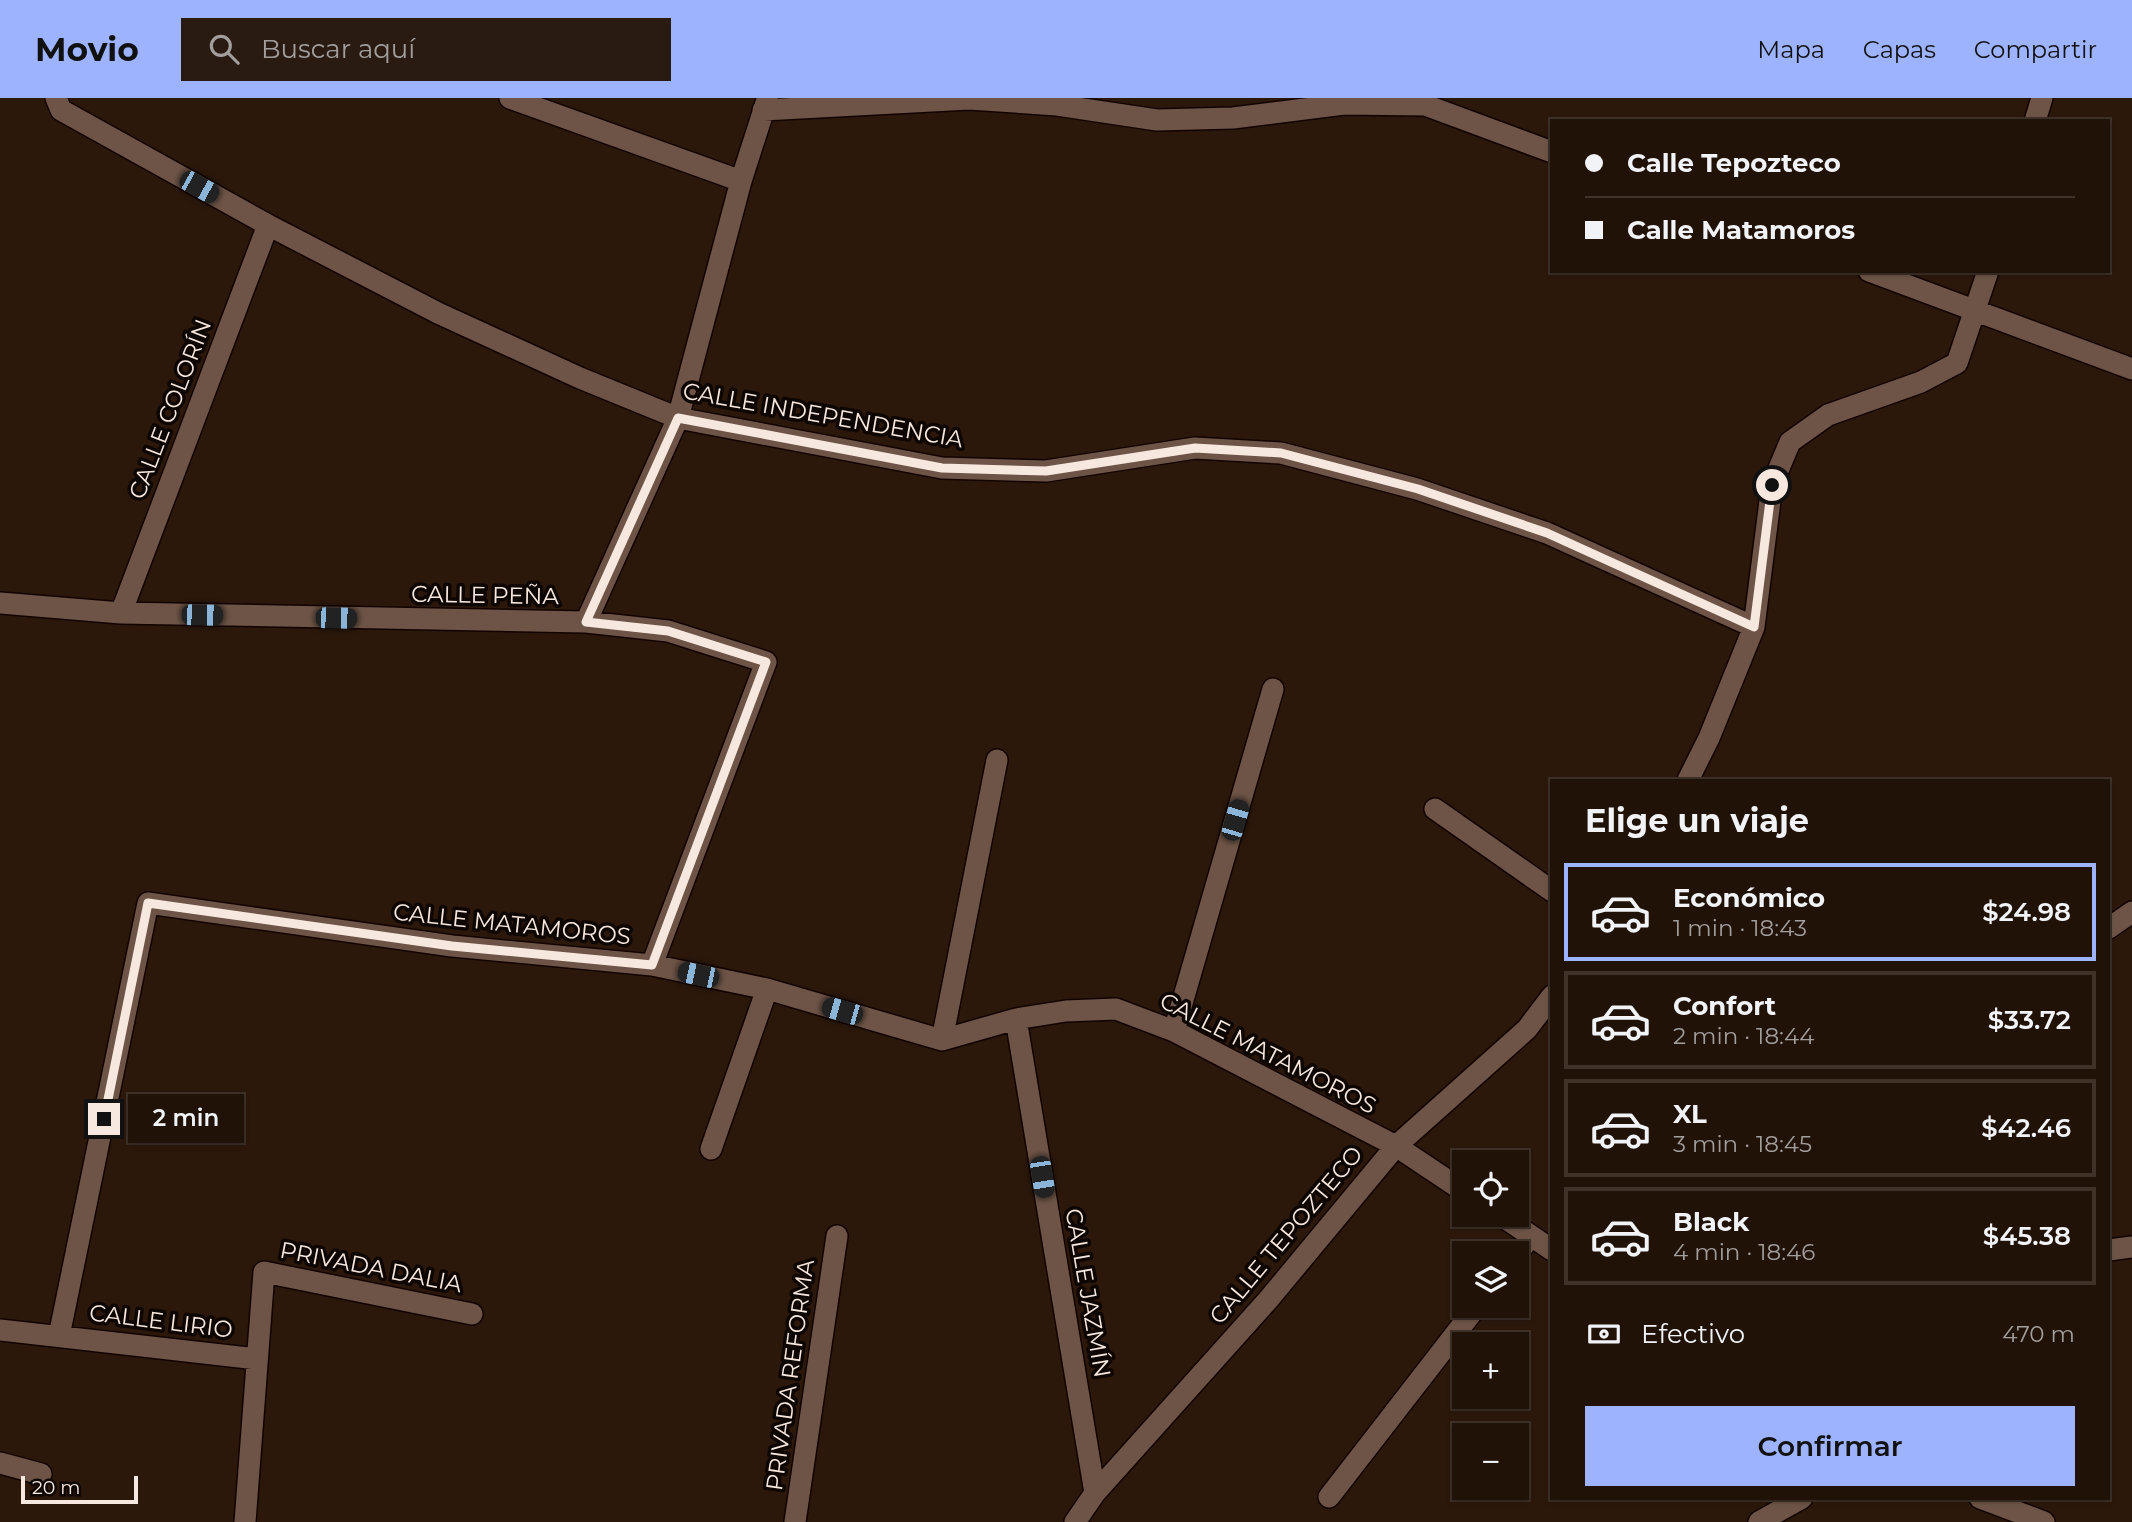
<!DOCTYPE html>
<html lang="es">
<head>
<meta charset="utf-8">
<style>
	:root { --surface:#211208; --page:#291b12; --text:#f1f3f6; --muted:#a29e9c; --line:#3e3229; --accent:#9eb3fd }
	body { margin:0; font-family:Montserrat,sans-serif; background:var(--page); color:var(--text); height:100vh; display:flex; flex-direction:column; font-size:26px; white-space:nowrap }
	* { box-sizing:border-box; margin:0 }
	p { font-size:23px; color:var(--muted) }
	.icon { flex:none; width:38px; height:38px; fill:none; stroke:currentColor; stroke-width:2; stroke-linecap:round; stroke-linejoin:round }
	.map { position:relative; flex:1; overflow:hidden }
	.panel { position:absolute; left:1550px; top:681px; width:560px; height:721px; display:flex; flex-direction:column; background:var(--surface); border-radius:0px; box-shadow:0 2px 5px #0004,0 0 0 2px var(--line) }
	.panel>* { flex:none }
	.hud { position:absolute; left:1550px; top:21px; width:560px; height:154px; border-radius:0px; box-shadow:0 2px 5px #0004,0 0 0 2px var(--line); display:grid; align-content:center; height:154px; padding:0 35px; background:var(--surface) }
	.fabs { position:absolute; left:1452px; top:1052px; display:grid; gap:14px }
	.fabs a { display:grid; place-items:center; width:77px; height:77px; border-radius:0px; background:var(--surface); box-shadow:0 2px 5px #0004,0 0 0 2px var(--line); font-size:35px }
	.scale { position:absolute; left:21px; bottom:18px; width:117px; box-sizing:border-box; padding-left:7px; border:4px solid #f7e8df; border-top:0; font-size:19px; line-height:24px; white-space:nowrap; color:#f7e8df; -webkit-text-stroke:5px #0e0603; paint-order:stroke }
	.end { position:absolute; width:32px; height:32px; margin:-16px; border:9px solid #f7e8df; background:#111; box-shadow:0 0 0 4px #111 }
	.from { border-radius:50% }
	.bubble { position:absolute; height:49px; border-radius:0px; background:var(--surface); box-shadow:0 2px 5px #0004,0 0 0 2px var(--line); font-size:23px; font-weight:600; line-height:49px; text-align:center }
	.car { position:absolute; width:21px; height:42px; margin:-21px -10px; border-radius:9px; box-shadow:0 0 5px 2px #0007; background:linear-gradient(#222 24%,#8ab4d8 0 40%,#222 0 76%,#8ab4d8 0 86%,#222 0) }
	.hud b { display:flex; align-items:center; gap:24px; height:66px; font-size:26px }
	.hud b+b { border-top:2px solid var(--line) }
	.hud i { width:18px; height:18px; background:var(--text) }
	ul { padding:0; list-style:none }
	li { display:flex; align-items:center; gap:21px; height:98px; margin:0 14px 10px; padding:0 21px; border:4px solid var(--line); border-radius:0px }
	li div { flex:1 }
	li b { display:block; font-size:26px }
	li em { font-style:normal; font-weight:600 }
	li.on { border-color:var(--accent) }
	li>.icon { width:63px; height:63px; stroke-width:1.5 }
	h2 { padding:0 35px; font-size:32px; line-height:84px }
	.pay { display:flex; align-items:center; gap:18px; height:77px; padding:0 35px; font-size:26px }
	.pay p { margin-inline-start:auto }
	.primary-button { display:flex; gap:14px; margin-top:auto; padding:14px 35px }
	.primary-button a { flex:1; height:80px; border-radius:0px; background:var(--accent); color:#111; font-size:28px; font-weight:600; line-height:80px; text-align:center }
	header { display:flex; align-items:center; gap:42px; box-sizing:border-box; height:98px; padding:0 35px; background:var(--accent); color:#111 }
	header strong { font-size:33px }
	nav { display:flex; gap:38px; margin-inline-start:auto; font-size:24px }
	.search { width:490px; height:63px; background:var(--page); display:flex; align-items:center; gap:18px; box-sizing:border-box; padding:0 24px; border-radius:0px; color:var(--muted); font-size:26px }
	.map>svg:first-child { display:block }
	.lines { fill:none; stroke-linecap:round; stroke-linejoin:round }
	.street-casing { stroke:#130300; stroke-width:24 }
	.street { stroke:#6d5446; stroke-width:21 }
	.route { stroke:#f7e8df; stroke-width:9 }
	.labels { text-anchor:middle; stroke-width:7; stroke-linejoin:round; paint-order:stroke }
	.street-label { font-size:23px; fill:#f7e8df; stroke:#0e0603 }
</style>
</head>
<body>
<header>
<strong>Movio</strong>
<div class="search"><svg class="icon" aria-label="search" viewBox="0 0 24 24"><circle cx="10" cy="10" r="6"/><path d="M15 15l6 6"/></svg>Buscar aquí</div>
<nav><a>Mapa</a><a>Capas</a><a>Compartir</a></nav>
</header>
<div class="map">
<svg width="2132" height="1424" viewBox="0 0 2132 1424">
	<rect width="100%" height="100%" fill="#2c180b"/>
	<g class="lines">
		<g class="street-casing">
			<path id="street" d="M 56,0 L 61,12 L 268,127 L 438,215 L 580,280 L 678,320 L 942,370 L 1046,373 L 1195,350 L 1281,355 L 1417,391 L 1547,435 L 1754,529
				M 510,0 L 741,83
				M 763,12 L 969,1 L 1057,7 L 1157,22 L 1233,20 L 1344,6 L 1425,7 L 1552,54
				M 2035,23 L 2042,0
				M 1869,173 L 2132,271
				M 0,505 L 121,515 L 586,524 L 668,533 L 766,564 L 652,867
				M 121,515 L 268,127
				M 586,524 L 678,320 L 741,83 L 767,2
				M 1688,682 L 1709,640 L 1754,529 L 1772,387 L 1790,344 L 1828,317 L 1921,284 L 1957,265 L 1988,173
				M 1435,711 L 1552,793
				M 2109,830 L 2132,814
				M 1016,921 L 1095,1395
				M 1174,933 L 1273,591
				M 942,942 L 997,662
				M 711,1051 L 767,891
				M 1499,1116 L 1552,1152
				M 2109,1152 L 2132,1149
				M 1517,1156 L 1531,1138
				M 0,1232 L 257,1261
				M 59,1238 L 148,805 L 452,848 L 652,867 L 767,891 L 942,942 L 1016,921 L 1066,913 L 1116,911 L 1174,933 L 1396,1048 L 1465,1094
				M 0,1365 L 41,1376
				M 1329,1399 L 1477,1208
				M 1980,1400 L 2044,1424
				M 245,1424 L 264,1174 L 472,1216
				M 795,1424 L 837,1138
				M 1075,1424 L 1095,1395 L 1268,1202 L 1396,1048 L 1527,931 L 1552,898
				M 1759,1424 L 1802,1400"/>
		</g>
		<use href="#street" class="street"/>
	</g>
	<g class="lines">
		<path class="route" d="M 104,1021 L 148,805 L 452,848 L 652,867 L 766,564 L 668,533 L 586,524 L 678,320 L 942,370 L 1046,373 L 1195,350 L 1281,355 L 1418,391 L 1547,435 L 1754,529 L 1772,387"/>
	</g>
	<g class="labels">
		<g class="street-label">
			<text transform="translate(170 311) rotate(-69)" y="8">CALLE COLORÍN</text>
			<text transform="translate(823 317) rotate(10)" y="8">CALLE INDEPENDENCIA</text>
			<text transform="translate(485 497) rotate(1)" y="8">CALLE PEÑA</text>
			<text transform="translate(512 826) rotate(6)" y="8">CALLE MATAMOROS</text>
			<text transform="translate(1268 955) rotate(27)" y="8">CALLE MATAMOROS</text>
			<text transform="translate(1286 1137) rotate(-50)" y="8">CALLE TEPOZTECO</text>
			<text transform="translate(371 1169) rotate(11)" y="8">PRIVADA DALIA</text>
			<text transform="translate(1088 1195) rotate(80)" y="8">CALLE JAZMÍN</text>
			<text transform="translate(161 1223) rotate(7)" y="8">CALLE LIRIO</text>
			<text transform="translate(790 1277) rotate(-82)" y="8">PRIVADA REFORMA</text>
		</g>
	</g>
</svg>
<div class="fabs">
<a><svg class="icon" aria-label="locate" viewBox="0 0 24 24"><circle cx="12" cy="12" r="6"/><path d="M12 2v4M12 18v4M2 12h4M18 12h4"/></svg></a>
<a><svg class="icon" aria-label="layers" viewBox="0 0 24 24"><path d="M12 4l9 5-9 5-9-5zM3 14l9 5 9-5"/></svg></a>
<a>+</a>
<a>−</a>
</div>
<div class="scale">20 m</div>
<i class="end from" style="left:1772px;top:387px"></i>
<i class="end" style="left:104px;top:1021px"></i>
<div class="bubble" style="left:128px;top:996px;width:116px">2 min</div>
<i class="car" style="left:199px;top:89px;rotate:119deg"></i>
<i class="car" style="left:202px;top:517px;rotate:91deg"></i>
<i class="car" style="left:336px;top:520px;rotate:91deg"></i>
<i class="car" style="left:1235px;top:722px;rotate:16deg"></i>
<i class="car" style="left:698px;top:877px;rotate:282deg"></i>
<i class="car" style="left:842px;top:913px;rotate:286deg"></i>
<i class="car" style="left:1042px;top:1079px;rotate:171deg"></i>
<div class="hud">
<b><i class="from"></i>Calle Tepozteco</b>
<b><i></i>Calle Matamoros</b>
</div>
<section class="panel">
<h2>Elige un viaje</h2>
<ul>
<li class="on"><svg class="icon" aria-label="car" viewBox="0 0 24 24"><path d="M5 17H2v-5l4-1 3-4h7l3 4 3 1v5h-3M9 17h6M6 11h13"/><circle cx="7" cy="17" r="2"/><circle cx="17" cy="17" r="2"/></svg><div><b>Económico</b><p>1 min · 18:43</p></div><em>$24.98</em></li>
<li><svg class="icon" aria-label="car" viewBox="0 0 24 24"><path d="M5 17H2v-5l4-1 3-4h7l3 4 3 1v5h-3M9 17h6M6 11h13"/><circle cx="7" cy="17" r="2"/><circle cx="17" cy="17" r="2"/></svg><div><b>Confort</b><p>2 min · 18:44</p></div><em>$33.72</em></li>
<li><svg class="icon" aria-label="car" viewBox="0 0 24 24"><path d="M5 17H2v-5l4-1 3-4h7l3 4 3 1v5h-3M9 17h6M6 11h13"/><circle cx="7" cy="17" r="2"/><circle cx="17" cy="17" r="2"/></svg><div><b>XL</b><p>3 min · 18:45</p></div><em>$42.46</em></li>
<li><svg class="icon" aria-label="car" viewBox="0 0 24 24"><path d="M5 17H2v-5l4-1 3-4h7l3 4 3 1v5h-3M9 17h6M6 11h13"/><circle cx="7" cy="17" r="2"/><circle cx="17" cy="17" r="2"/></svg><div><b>Black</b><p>4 min · 18:46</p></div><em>$45.38</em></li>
</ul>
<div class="pay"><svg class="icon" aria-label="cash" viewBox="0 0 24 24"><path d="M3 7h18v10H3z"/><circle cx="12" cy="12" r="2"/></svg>Efectivo<p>470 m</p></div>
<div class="primary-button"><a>Confirmar</a></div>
</section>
</div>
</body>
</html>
